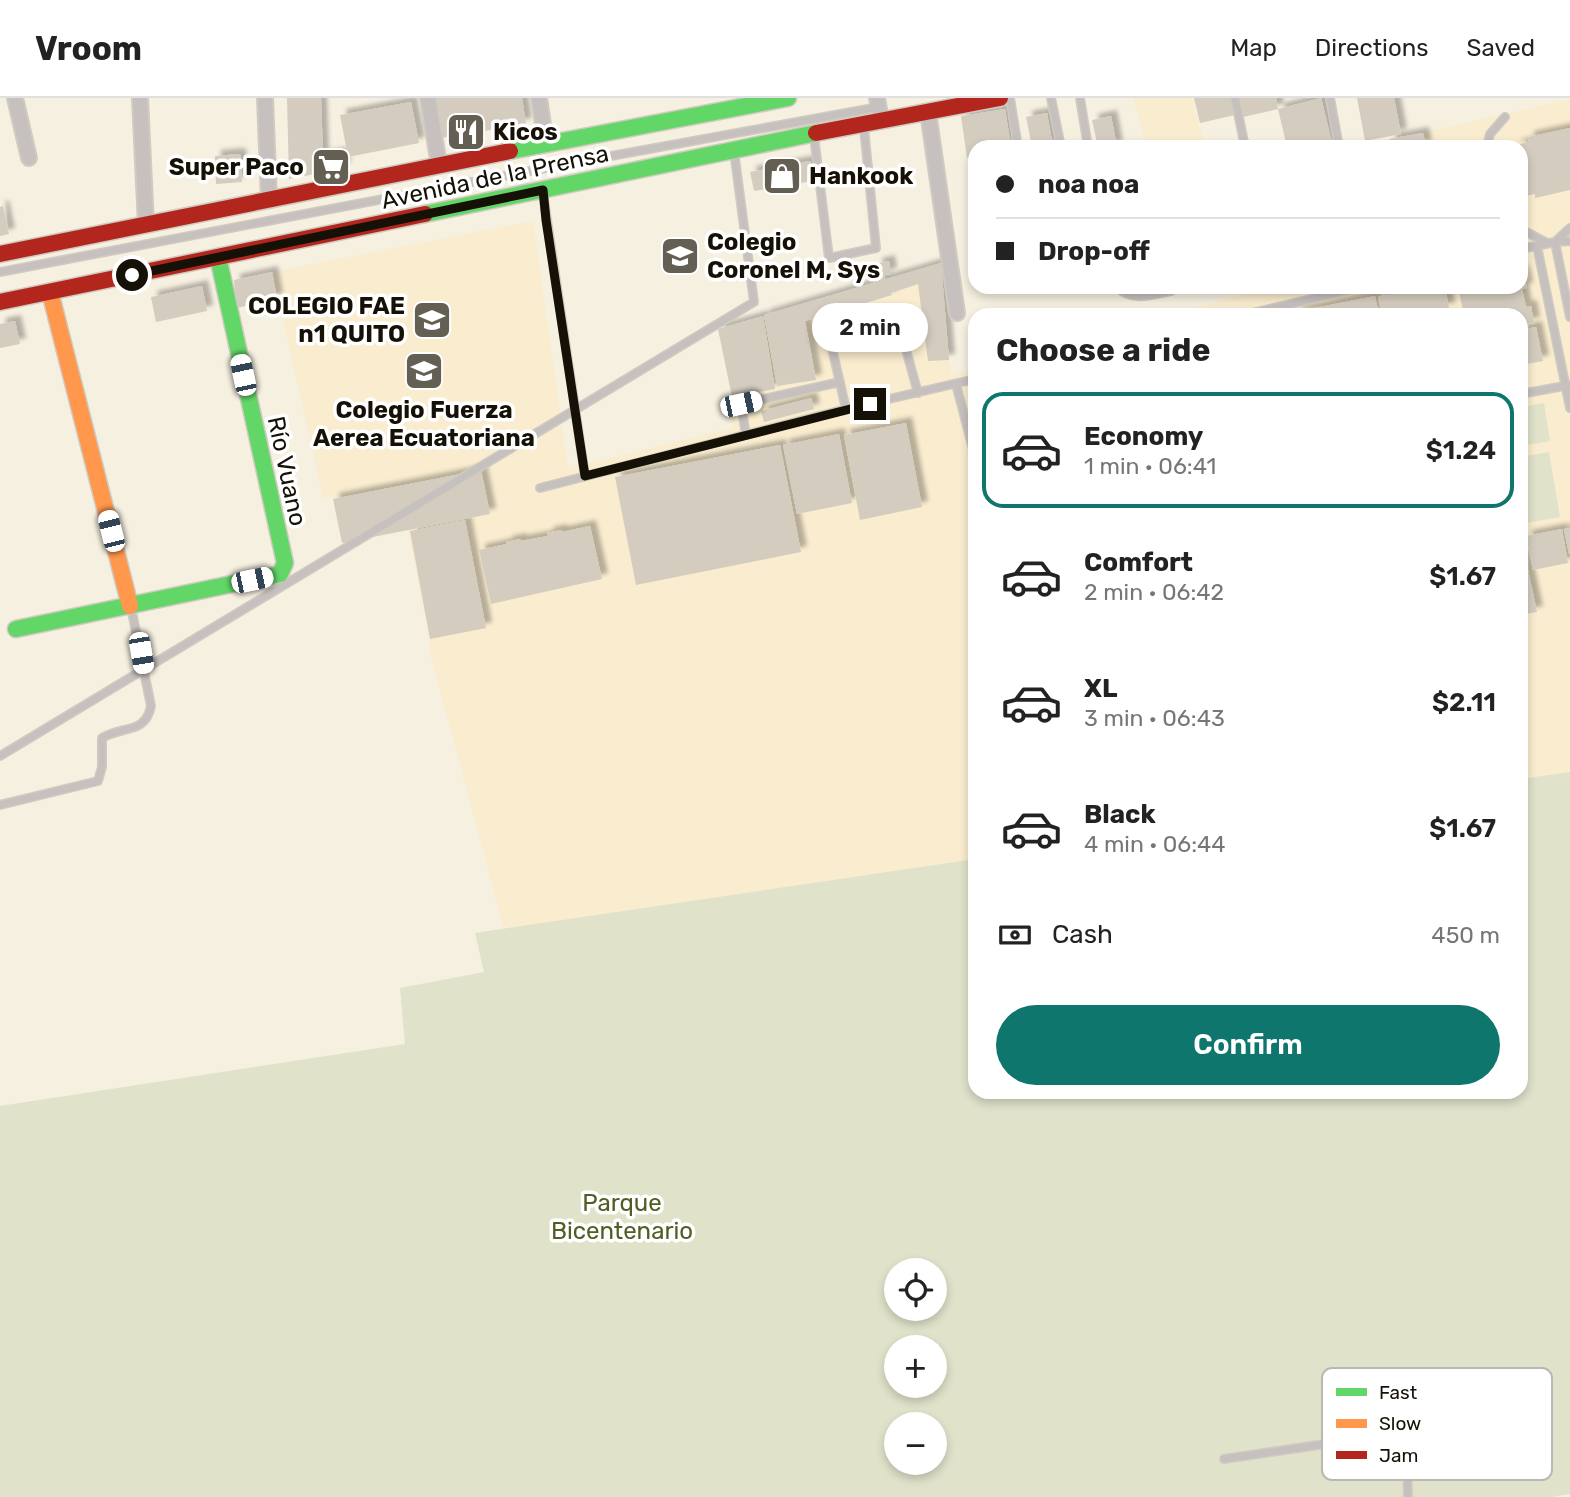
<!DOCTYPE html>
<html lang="en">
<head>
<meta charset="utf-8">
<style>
	:root { --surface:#fff; --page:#f6f6f6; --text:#222; --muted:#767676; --line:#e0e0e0; --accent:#0f766e }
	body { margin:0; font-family:Rubik,sans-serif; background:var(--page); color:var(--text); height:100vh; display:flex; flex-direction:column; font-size:26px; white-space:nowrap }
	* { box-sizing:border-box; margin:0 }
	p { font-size:23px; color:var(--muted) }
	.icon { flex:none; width:38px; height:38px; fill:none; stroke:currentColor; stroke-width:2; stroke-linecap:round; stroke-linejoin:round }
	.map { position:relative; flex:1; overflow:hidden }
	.panel { position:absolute; left:968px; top:210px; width:560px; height:791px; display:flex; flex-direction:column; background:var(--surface); border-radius:21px; box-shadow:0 4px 10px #0003 }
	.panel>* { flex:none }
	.guide { position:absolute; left:968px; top:42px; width:560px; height:154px; border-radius:21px; box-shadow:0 4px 10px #0003; display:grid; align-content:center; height:154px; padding:0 28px; background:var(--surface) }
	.buttons { position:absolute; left:884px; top:1160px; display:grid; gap:14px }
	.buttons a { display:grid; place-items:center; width:63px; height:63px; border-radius:50%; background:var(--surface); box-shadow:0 4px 10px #0003; font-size:35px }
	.end { position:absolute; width:32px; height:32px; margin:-16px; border:9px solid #161106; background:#fff; box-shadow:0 0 0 4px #fff }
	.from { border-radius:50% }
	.bubble { position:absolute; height:49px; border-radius:24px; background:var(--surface); box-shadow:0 4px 10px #0003; font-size:23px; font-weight:600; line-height:49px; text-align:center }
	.car { position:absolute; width:21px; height:42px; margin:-21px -10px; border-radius:9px; box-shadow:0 0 5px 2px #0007; background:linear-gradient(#fff 24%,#345 0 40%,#fff 0 76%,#345 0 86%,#fff 0) }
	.guide b { display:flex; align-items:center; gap:24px; height:66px; font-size:26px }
	.guide b+b { border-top:2px solid var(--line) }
	.guide i { width:18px; height:18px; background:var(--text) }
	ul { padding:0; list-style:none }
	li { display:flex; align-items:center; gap:21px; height:116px; margin:0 14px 10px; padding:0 14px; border:4px solid transparent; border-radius:21px }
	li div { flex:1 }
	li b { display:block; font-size:26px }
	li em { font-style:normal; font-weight:600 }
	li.active { border-color:var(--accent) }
	li>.icon { width:63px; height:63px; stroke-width:1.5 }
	h2 { padding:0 28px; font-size:32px; line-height:84px }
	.pay { display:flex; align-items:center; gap:18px; height:77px; padding:0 28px; font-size:26px }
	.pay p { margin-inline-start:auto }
	.primary-button { display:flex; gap:14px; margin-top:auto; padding:14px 28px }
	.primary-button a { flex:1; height:80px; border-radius:42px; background:var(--accent); color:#fff; font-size:28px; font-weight:600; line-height:80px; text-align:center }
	header { display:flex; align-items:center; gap:42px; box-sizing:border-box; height:98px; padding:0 35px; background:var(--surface); border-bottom:2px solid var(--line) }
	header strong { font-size:33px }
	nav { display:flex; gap:38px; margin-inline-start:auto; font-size:24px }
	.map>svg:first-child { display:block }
	.built { fill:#f9eccf }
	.green { fill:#e0e2ca; fill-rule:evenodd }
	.building { fill:#d4ccbf; filter:url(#shadow) }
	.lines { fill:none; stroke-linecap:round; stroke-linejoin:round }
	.lane-casing { stroke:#d0cbc0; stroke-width:10 }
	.street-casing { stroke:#d0cbc0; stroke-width:18 }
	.fast-casing { stroke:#d0cbc0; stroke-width:19 }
	.slow-casing { stroke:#d0cbc0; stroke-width:19 }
	.jam-casing { stroke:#d0cbc0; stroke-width:19 }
	.lane { stroke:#c6c0bf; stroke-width:7 }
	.street { stroke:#c6c0bf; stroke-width:14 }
	.fast { stroke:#63d668; stroke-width:16 }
	.slow { stroke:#ff974d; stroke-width:16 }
	.jam { stroke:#b3261e; stroke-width:16 }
	.route { stroke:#161106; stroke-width:9 }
	.labels { text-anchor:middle; stroke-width:7; stroke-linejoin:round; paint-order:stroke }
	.poi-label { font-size:24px; font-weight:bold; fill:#161106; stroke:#fff; text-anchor:start }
	.street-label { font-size:24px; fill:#161106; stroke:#fff }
	.park-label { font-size:24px; fill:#505d23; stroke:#fff }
	.key { fill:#fff; stroke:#b9b8b4; stroke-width:2 }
	.key-label { font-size:19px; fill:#161106 }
</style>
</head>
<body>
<header>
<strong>Vroom</strong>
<nav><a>Map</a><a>Directions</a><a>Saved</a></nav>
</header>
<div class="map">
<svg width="1570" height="1399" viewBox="0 0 1570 1399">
	<defs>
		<filter id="shadow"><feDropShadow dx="6" dy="-6" stdDeviation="2" flood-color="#0004"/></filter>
	</defs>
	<rect width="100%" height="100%" fill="#f6f0e1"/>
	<path class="built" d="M 1133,0 L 1192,0 L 1205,49 L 1147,49 Z
		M 1570,1 L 1570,674 L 1521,681 L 1521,217 L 1170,217 L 1271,189 L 1521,189 L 1521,49 L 1364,48 Z
		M 533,123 L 568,370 L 732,330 L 728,301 L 732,299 L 718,231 L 941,165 L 951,276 L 975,271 L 975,761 L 504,831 L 430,555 L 429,539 L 408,432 L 342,445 L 333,401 L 332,398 L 323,400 L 272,174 Z"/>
	<path class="green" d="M 1544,305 L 1550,343 L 1521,348 L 1521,309 Z
		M 1549,354 L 1560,419 L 1521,426 L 1521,359 Z
		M 1570,674 L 1570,1396 L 1552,1399 L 0,1399 L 0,1008 L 405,946 L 400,890 L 484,874 L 475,835 L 975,761 L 975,994 L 1521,994 L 1521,681 ZM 896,1172 L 934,1172 L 934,1211 L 896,1211 ZM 896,1250 L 934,1250 L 934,1288 L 896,1288 ZM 896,1326 L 934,1326 L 934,1365 L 896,1365 Z"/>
	<path class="building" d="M 287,0 L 321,0 L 323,58 L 342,55 L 345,70 L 289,81 Z
		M 434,0 L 522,0 L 526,26 L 441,40 Z
		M 1194,0 L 1231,0 L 1235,17 L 1200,25 Z
		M 1238,0 L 1276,0 L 1278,11 L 1243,19 Z
		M 1321,0 L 1333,49 L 1287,49 L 1278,11 Z
		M 1357,0 L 1394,0 L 1401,36 L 1365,43 Z
		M 411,4 L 419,45 L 348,59 L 340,17 Z
		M 1005,11 L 1011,49 L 975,49 L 975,59 L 967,60 L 961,18 Z
		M 1047,15 L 1053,49 L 1032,49 L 1026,19 Z
		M 1111,18 L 1117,49 L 1098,49 L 1092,22 Z
		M 1570,30 L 1570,92 L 1535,100 L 1535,96 L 1521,99 L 1521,49 L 1512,48 L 1529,44 L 1528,39 Z
		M 1423,35 L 1426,49 L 1391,49 L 1389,41 Z
		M 240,56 L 242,84 L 216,86 L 215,58 Z
		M 810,63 L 813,83 L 754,93 L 750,74 Z
		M 3,108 L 9,136 L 0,138 L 0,109 Z
		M 889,163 L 891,176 L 884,177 L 885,181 L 874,183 L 873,174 L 878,173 L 876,166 Z
		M 941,165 L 949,262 L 928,263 L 918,186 L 891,195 L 892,197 L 805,223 L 816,282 L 777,288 L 764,217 Z
		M 1521,173 L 1523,173 L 1527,190 L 1522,191 L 1526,209 L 1531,208 L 1534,225 L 1521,227 L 1521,217 L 1464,217 L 1458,189 L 1521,189 Z
		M 272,174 L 277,201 L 236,210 L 234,182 Z
		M 202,188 L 207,213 L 156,224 L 151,199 Z
		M 1425,189 L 1445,189 L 1449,210 L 1414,217 L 1382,217 L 1378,199 Z
		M 1375,198 L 1379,217 L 1295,217 L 1295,214 Z
		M 763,218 L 775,291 L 732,299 L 718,231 Z
		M 15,223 L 20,246 L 0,250 L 0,226 Z
		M 1536,229 L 1543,263 L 1521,267 L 1521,232 Z
		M 811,300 L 814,311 L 764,324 L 761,313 Z
		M 906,325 L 922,409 L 860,422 L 844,337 Z
		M 839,336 L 852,405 L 797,416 L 783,347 Z
		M 780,347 L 801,454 L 636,487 L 615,379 Z
		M 481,372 L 490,416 L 342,445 L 333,401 Z
		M 465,422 L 486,530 L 430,541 L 410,433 Z
		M 590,428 L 602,481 L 491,506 L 479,452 L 507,446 L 506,444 L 520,441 L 521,443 L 548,438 L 547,435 L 561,432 L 562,434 Z
		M 1570,430 L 1570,456 L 1569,456 L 1564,431 Z
		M 1562,431 L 1568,465 L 1533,472 L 1526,438 Z
		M 1521,440 L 1537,514 L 1521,517 Z"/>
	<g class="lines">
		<g class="lane-casing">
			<path id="lane" d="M 1010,0 L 1018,49
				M 1051,0 L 1061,49
				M 1080,0 L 1088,49
				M 1235,0 L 1245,49
				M 1330,0 L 1339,49
				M 814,38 L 829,160 L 876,150 L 864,30
				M 1487,49 L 1490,36 L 1505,19
				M 543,95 L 585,378
				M 1521,131 L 1547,145
				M 1556,143 L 1570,130
				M 1555,144 L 1570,219
				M 1537,148 L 1570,310
				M 1521,151 L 1555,144 L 1570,143
				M 0,174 L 551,69 L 879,9
				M 1117,189 C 1131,204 1152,197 1171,193
				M 1244,217 L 1361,189
				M 956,286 L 974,355
				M 1521,296 L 1570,287
				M 846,311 L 831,246 L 900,230 L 918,295
				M 746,337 L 741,306 L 840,284
				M 540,390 L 846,311 L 975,281
				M 0,658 L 754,204 L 734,53
				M 0,707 L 98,683 L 102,669 L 102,640 C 123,627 145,637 151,608 L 131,509
				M 1224,1361 L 1406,1334 L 1408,1399"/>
		</g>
		<g class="street-casing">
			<path id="street" d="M 15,0 L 29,60
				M 140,0 L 146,127
				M 265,0 L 269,102
				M 428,0 L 439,67
				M 539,0 L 546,46
				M 877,0 L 881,22
				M 928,14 L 957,215"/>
		</g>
		<g class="fast-casing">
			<path id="fast" d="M 510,53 L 788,0
				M 425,116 L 816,35
				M 16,531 L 280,476 L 285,465 L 218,159"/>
		</g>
		<g class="slow-casing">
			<path id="slow" d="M 50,194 L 130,508"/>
		</g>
		<g class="jam-casing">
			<path id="jam" d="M 816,35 L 1000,0
				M 0,156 L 510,53
				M 0,204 L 425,116"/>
		</g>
		<use href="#lane" class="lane"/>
		<use href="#street" class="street"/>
		<use href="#fast" class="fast"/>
		<use href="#slow" class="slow"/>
		<use href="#jam" class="jam"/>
	</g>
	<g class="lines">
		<path class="route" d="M 132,177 L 543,92 L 546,122 L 585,378 L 870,306"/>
	</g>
	<defs>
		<g id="restaurant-square" transform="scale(2.0125)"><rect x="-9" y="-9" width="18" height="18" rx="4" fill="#645f53" stroke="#fff"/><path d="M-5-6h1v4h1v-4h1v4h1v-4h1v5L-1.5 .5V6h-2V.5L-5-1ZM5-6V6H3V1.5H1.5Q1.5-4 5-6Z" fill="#fff"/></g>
		<g id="supermarket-square" transform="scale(2.0125)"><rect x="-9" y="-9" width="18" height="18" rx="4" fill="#645f53" stroke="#fff"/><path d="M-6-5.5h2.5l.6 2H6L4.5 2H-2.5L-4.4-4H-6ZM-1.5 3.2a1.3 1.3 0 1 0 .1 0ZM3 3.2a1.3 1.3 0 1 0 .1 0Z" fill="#fff"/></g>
		<g id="shop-square" transform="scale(2.0125)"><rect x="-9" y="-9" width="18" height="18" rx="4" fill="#645f53" stroke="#fff"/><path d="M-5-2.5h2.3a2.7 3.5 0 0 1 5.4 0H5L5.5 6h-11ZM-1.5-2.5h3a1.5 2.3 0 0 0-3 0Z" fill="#fff"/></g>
		<g id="school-square" transform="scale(2.0125)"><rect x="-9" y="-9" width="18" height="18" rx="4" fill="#645f53" stroke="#fff"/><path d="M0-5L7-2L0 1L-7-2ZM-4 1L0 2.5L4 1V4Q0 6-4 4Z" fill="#fff"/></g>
	</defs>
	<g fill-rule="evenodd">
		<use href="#restaurant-square" x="466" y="34"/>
		<use href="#supermarket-square" x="331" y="69"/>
		<use href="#shop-square" x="782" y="78"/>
		<use href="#school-square" x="680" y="158"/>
		<use href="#school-square" x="432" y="222"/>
		<use href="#school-square" x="424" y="273"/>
	</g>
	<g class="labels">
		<g class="poi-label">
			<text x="493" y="42">Kicos</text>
			<text x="304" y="77" text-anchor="end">Super Paco</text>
			<text x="809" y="86">Hankook</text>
			<text x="707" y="152">Colegio<tspan x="707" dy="28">Coronel M, Sys</tspan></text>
			<text x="405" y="216" text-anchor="end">COLEGIO FAE<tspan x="405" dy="28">n1 QUITO</tspan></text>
			<text x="424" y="320" text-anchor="middle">Colegio Fuerza<tspan x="424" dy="28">Aerea Ecuatoriana</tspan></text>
		</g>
		<g class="street-label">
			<text transform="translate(495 79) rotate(-12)" y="8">Avenida de la Prensa</text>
			<text transform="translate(287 373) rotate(78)" y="8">Río Vuano</text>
		</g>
		<g class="park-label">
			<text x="622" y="1113">Parque<tspan x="622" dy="28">Bicentenario</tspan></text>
		</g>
	</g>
	<rect x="1322" y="1270" width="230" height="112" rx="10" class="key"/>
	<rect x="1336" y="1290" width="31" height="8" fill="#63d668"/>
	<rect x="1336" y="1321" width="31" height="9" fill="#ff974d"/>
	<rect x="1336" y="1353" width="31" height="8" fill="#b3261e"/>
	<g class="key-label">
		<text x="1379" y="1301">Fast</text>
		<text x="1379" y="1332">Slow</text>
		<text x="1379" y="1364">Jam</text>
	</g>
</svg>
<div class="buttons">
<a><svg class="icon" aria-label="locate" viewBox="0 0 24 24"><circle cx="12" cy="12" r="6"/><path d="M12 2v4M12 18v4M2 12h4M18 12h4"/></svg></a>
<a>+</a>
<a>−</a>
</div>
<i class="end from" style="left:132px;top:177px"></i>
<i class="end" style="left:870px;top:306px"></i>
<div class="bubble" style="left:812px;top:205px;width:116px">2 min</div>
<i class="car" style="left:243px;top:277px;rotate:348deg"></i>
<i class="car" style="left:741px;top:306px;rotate:78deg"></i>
<i class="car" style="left:111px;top:433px;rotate:346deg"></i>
<i class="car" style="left:252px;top:482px;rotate:78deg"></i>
<i class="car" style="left:141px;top:555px;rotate:170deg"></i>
<div class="guide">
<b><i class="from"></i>noa noa</b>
<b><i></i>Drop-off</b>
</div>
<section class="panel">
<h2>Choose a ride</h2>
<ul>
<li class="active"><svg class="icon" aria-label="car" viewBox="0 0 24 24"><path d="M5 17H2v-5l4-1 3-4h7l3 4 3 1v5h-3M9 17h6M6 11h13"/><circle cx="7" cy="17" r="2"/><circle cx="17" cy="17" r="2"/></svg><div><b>Economy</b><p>1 min · 06:41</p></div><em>$1.24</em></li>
<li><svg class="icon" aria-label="car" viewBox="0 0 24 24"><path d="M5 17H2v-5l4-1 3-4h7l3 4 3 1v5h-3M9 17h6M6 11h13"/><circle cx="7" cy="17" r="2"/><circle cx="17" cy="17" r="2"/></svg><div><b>Comfort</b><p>2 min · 06:42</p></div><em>$1.67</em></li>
<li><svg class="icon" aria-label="car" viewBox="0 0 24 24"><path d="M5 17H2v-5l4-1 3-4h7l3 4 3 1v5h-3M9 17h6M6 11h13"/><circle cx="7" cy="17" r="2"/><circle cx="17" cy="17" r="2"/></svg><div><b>XL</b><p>3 min · 06:43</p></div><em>$2.11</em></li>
<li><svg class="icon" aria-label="car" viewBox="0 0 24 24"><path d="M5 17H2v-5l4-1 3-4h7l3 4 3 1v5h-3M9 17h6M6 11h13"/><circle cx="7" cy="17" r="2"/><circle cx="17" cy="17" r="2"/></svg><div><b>Black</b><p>4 min · 06:44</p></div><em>$1.67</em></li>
</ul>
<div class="pay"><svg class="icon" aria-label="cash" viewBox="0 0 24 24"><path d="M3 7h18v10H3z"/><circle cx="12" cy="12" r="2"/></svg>Cash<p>450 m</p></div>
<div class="primary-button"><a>Confirm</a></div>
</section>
</div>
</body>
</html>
